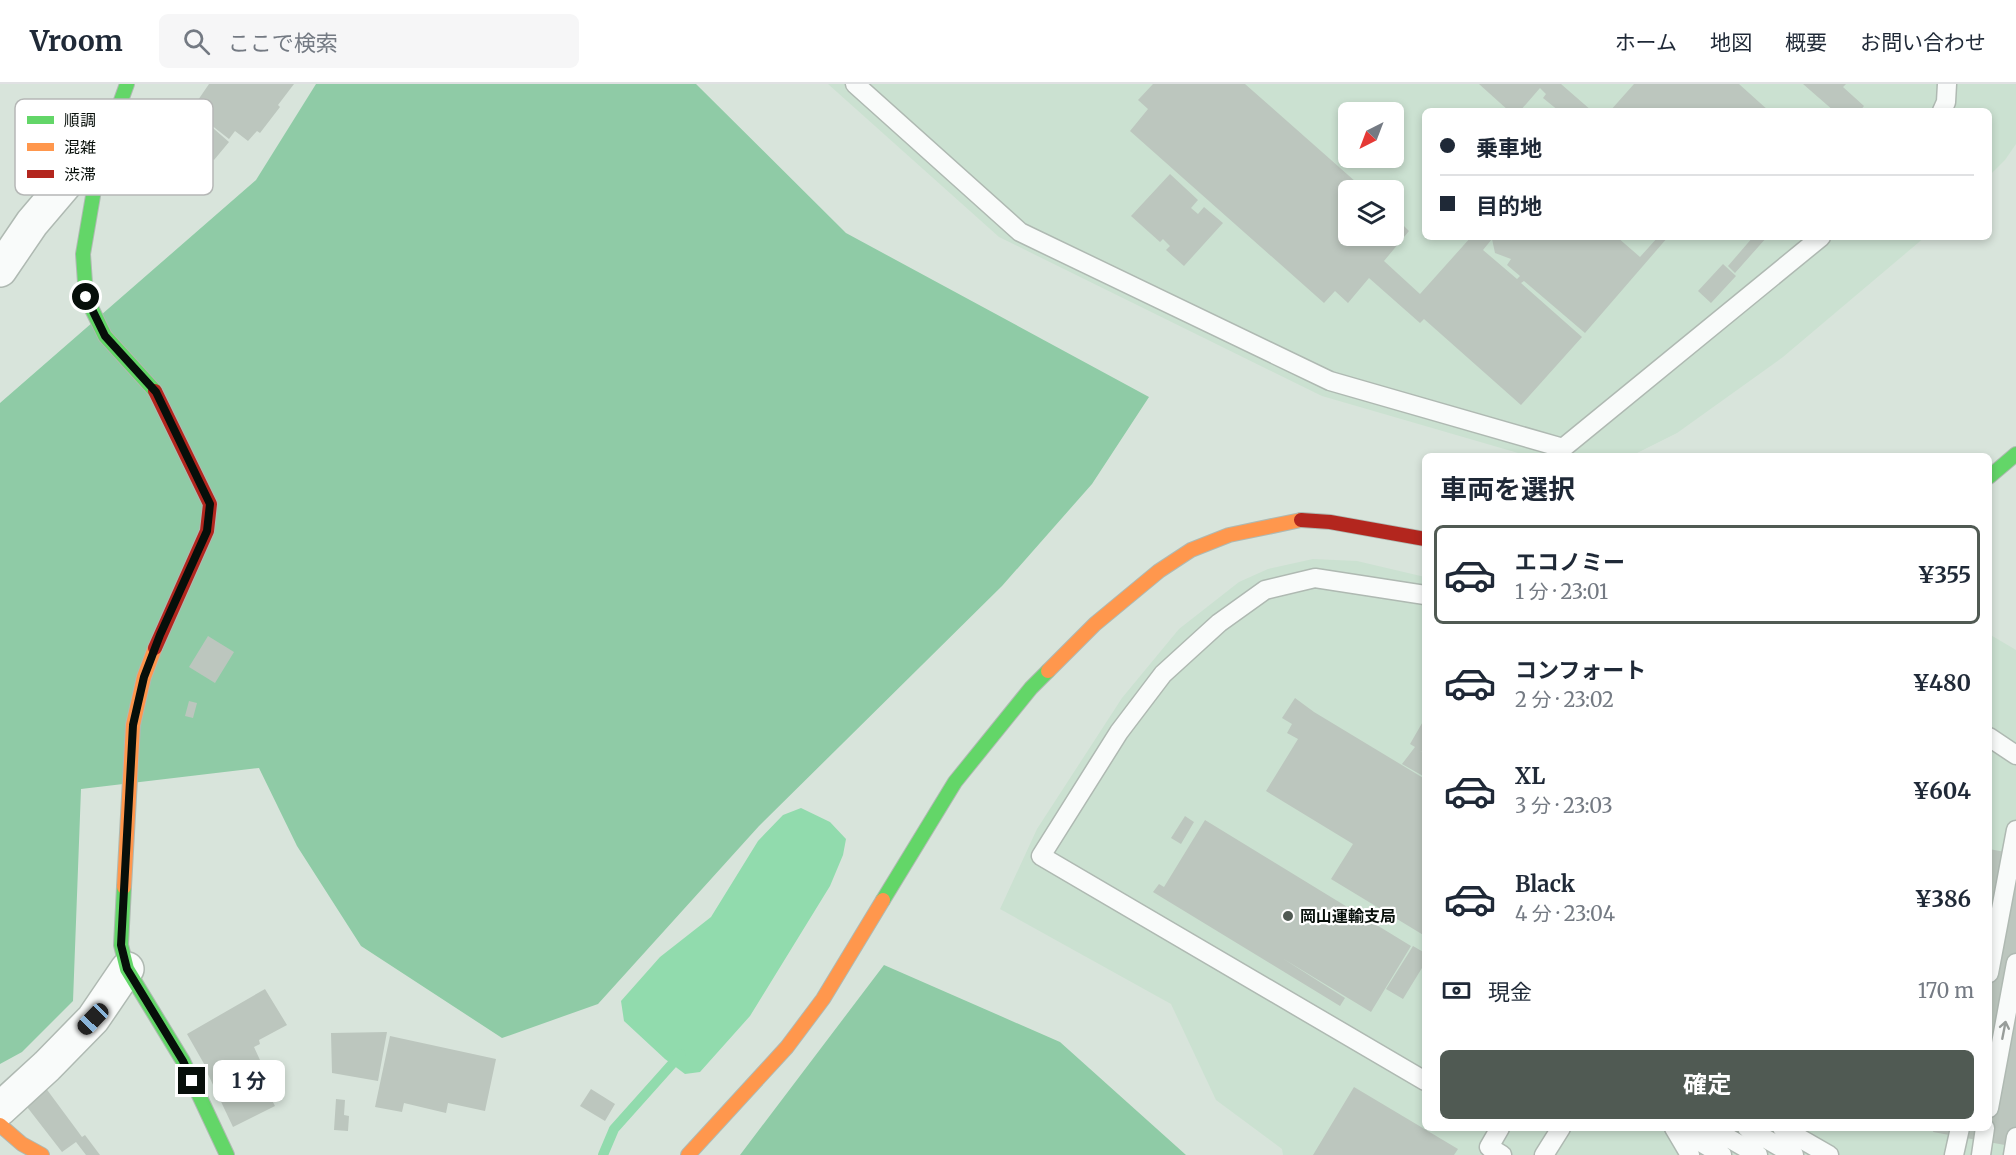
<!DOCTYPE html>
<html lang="ja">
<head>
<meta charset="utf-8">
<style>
	:root { --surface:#fff; --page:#f6f6f7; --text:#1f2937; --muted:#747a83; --line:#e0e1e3; --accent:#505a53 }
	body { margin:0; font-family:Merriweather,"Noto Sans JP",serif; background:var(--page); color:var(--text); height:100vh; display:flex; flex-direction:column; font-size:22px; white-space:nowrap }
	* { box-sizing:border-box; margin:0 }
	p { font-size:20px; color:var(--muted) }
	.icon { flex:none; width:33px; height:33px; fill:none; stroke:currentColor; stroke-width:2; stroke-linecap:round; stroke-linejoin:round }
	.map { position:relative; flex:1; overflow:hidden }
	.sheet { position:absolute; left:1422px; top:369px; width:570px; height:678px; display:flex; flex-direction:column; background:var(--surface); border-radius:9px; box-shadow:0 3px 9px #0003 }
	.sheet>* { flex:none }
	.banner { position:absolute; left:1422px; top:24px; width:570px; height:132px; border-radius:9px; box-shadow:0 3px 9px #0003; display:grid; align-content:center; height:132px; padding:0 18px; background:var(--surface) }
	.needle { width:39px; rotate:222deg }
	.fabs { position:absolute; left:1338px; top:18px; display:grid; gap:12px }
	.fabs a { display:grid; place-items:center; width:66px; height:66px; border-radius:9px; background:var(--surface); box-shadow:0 3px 9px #0003; font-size:30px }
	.end { position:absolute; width:27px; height:27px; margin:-14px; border:8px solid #070f0a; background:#fff; box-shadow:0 0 0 3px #fff }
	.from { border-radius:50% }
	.bubble { position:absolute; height:42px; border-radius:9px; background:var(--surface); box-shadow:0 3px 9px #0003; font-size:20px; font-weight:700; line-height:42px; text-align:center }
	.car { position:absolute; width:18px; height:36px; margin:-18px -9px; border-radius:8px; box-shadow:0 0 4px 2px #0007; background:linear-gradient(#222 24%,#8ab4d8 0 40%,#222 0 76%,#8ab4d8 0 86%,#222 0) }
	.banner b { display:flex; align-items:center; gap:21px; height:57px; font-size:22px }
	.banner b+b { border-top:2px solid var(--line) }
	.banner i { width:15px; height:15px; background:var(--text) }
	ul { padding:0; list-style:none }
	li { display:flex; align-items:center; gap:18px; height:99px; margin:0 12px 9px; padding:0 6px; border:3px solid transparent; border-radius:9px }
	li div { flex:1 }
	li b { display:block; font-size:22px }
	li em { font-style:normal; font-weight:700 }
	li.current { border-color:var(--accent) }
	li>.icon { width:54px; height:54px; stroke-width:1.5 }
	h2 { padding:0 18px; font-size:27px; line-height:72px }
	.pay { display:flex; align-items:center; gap:15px; height:66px; padding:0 18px; font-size:22px }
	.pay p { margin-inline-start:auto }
	.cta { display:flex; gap:12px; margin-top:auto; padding:12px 18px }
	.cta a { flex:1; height:69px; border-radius:9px; background:var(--accent); color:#fff; font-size:24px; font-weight:700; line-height:69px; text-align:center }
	header { display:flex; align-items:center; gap:36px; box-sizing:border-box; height:84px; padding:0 30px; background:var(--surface); border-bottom:2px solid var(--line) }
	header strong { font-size:28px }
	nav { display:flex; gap:33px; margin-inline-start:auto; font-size:21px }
	.search { width:420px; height:54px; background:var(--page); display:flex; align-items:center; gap:15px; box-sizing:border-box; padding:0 21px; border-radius:9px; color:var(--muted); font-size:22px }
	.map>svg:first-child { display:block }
	.built { fill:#cbe1d1; fill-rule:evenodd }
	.forest { fill:#8fcba6 }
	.water { fill:#91dbad }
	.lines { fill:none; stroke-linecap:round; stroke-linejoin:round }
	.stream { stroke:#91dbad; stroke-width:10 }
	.building { fill:#bcc6be; fill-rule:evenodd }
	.lane-casing { stroke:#afb9b2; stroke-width:21 }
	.street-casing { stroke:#afb9b2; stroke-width:36 }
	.fast-casing { stroke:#afb9b2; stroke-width:16 }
	.slow-casing { stroke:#afb9b2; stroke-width:16 }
	.jam-casing { stroke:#afb9b2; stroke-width:16 }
	.lane { stroke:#f9fbfa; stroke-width:18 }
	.street { stroke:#f9fbfa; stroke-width:33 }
	.fast { stroke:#63d668; stroke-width:14 }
	.slow { stroke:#ff974d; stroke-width:14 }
	.jam { stroke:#b3261e; stroke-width:14 }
	.oneway { stroke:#989d9a }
	.route { stroke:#070f0a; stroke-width:8 }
	.poi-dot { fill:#505a53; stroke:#fff; stroke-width:2 }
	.labels { text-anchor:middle; stroke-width:4.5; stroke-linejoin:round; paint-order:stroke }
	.poi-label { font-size:16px; font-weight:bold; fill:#070f0a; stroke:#fff; text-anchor:start }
	.key { fill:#fff; stroke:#b5b7b6; stroke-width:1.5 }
	.key-label { font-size:16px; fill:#070f0a }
</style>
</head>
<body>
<header>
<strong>Vroom</strong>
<div class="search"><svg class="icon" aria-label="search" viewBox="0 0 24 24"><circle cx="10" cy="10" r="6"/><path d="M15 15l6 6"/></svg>ここで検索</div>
<nav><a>ホーム</a><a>地図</a><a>概要</a><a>お問い合わせ</a></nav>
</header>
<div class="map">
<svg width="2016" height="1071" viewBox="0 0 2016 1071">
	<rect width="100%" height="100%" fill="#d8e4db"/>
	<path class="built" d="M 828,0 L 2016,0 L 2016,60 L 2005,76 L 1989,92 L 1989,27 L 1425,27 L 1425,153 L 1925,153 L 1783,273 L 1677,349 L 1631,372 L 1529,372 L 1322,312 L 999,153 ZM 1348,28 L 1394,28 L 1394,74 L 1348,74 ZM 1348,106 L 1394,106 L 1394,152 L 1348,152 Z
		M 1313,475 L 1357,477 L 1425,493 L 1425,1044 L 1989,1044 L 1989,550 L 2016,566 L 2016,1071 L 1283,1071 L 1282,1065 L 1216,1016 L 1171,920 L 1000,825 L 1037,745 L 1122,614 L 1179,545 L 1239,498 L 1268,485 Z"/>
	<path class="forest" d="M 316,0 L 696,0 L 846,149 L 1149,313 L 1092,400 L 1002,502 L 759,742 L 598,920 L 502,954 L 361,862 L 297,762 L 259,684 L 81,705 L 73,917 L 22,968 L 0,980 L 0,319 L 256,96 Z
		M 884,881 L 1060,958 L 1186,1071 L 740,1071 Z"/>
	<path class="water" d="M 801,724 L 830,738 L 846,755 L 843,771 L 830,802 L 750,932 L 700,988 L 685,990 L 665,975 L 624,937 L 621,917 L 660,873 L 711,833 L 758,757 L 783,731 Z"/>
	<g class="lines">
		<path class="stream" d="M 603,1071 L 614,1045 L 681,970"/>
	</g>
	<path class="building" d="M 209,0 L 294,0 L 278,21 L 280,23 L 260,49 L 257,47 L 248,57 L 235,47 L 229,55 L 206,37 L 210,31 L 196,19 Z
		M 1153,0 L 1245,0 L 1365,106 L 1348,106 L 1348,152 L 1394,152 L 1394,132 L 1409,147 L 1384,177 L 1420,210 L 1471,153 L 1617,153 L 1640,173 L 1658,153 L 1668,153 L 1585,249 L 1524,197 L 1521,199 L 1582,253 L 1521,321 L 1424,235 L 1420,239 L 1369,194 L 1348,219 L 1335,207 L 1324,219 L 1130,47 L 1148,25 L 1138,16 ZM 1492,155 L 1495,169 L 1511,175 L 1507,181 L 1520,192 L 1517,195 L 1483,166 Z
		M 1479,0 L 1561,0 L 1592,27 L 1559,27 L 1543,14 L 1546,10 L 1540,4 L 1520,27 L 1509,27 Z
		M 1634,0 L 1739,0 L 1769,27 L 1610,27 Z
		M 1803,0 L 1846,0 L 1843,3 L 1864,22 L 1860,27 L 1834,27 Z
		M 206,38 L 229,58 L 214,76 L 191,58 Z
		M 1170,90 L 1198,116 L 1191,124 L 1198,130 L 1204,123 L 1223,139 L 1184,182 L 1166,166 L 1170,162 L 1163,155 L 1160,158 L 1131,132 Z
		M 1753,153 L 1767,153 L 1735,189 L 1728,182 Z
		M 1723,180 L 1736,192 L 1711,219 L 1698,207 Z
		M 208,552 L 234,568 L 215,599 L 189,583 Z
		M 1295,614 L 1314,628 L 1425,695 L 1425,852 L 1331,795 L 1353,760 L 1266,707 L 1298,655 L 1287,649 L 1292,640 L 1282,634 Z
		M 189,617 L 197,619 L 193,634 L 185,632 Z
		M 1425,634 L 1425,669 L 1420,667 L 1425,670 L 1425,688 L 1423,692 L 1402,680 L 1415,663 L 1410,660 Z
		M 1185,732 L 1194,738 L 1181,760 L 1171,754 Z
		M 1205,736 L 1411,862 L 1371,928 L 1282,874 L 1345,914 L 1340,922 L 1153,808 L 1159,800 L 1164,803 Z
		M 1989,765 L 2016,770 L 2016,1063 L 1933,1048 L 1934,1044 L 1989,1044 Z
		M 1413,862 L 1425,869 L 1425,879 L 1403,915 L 1386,905 Z
		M 265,905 L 287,941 L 259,956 L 260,960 L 254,963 L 265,987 L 269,985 L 276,998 L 266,1005 L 275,1022 L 233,1043 L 206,986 L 207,985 L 187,950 Z
		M 387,948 L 378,997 L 332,989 L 331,949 Z
		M 390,952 L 496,975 L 485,1027 L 448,1019 L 446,1029 L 404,1019 L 402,1028 L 375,1023 Z
		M 45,1003 L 82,1053 L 85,1051 L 100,1071 L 86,1071 L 76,1058 L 62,1068 L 24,1019 Z
		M 1354,1003 L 1458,1065 L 1454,1071 L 1313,1071 Z
		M 591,1005 L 615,1020 L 605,1037 L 580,1022 Z
		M 336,1015 L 345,1016 L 344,1031 L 349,1032 L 348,1047 L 334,1046 Z"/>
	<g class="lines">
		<g class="lane-casing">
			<path id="lane" d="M 855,0 L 1020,148 L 1330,297 L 1563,364 L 1821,153
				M 1942,27 L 1946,18 L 1947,0
				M 1425,511 L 1315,494 L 1265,506 L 1219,539 L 1163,590 L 1119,648 L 1041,772 L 1425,997
				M 1989,653 L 2016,671
				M 1989,889 L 2016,746
				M 1989,1024 L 2016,879
				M 1500,1044 L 1489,1063 L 1502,1071
				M 1674,1044 L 1690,1071
				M 1688,1044 L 1702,1059 L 1722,1071
				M 1711,1044 L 1758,1071
				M 1747,1044 L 1794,1071
				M 1782,1044 L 1829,1071
				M 1544,1071 L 1561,1044
				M 1954,1071 L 1960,1044
				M 1981,1071 L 1985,1044
				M 2013,1071 L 2016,1053"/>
		</g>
		<g class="street-casing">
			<path id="street" d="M 0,186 L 32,139 L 72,92 L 99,77
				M 0,1025 L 47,982 L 93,935 L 127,885"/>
		</g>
		<g class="fast-casing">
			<path id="fast" d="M 127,0 L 99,77 L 83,170 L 86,213 L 105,252 L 155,307
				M 1989,393 L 2016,370
				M 124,803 L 121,861 L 127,885 L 183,977 L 227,1071
				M 883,816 L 955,698 L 1031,604 L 1048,587"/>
		</g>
		<g class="slow-casing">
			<path id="slow" d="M 1048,587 L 1095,540 L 1159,487 L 1191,466 L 1229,451 L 1301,436
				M 124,803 L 133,641 L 144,593 L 155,564
				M 0,1041 L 22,1060 L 42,1071
				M 688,1071 L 787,963 L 823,915 L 883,816"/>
		</g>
		<g class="jam-casing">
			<path id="jam" d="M 1301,436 L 1330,438 L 1425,455
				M 155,564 L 207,447 L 210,420 L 155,307"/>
		</g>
		<use href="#lane" class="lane"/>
		<use href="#street" class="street"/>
		<use href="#fast" class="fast"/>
		<use href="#slow" class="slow"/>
		<use href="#jam" class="jam"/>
	</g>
	<defs><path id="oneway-shaft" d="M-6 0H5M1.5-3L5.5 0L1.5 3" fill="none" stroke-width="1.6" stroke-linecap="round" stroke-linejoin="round" transform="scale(1.5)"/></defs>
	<use class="oneway" href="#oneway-shaft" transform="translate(2004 946) rotate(-79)"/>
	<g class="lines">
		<path class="route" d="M 86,213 L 105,252 L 156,308 L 210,420 L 207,447 L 160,551 L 144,593 L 133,641 L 121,861 L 127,885 L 183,977 L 192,997"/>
	</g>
	<circle class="poi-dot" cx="1288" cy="832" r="6"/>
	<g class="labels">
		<g class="poi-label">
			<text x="1300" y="838">岡山運輸支局</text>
		</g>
	</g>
	<rect x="15" y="15" width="198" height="96" rx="9" class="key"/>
	<rect x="27" y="32" width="27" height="8" fill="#63d668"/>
	<rect x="27" y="59" width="27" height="8" fill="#ff974d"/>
	<rect x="27" y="86" width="27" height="8" fill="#b3261e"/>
	<g class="key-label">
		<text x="64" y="42">順調</text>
		<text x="64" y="69">混雑</text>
		<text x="64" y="96">渋滞</text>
	</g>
</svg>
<div class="fabs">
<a><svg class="needle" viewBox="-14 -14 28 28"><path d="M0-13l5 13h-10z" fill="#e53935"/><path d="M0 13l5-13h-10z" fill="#747a83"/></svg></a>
<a><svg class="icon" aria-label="layers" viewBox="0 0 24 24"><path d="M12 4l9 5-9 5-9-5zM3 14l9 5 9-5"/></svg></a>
</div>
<i class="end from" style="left:86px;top:213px"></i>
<i class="end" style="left:192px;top:997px"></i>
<div class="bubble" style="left:213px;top:976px;width:72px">1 分</div>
<i class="car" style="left:93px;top:935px;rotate:224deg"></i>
<div class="banner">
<b><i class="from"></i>乗車地</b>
<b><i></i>目的地</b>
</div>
<section class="sheet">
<h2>車両を選択</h2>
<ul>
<li class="current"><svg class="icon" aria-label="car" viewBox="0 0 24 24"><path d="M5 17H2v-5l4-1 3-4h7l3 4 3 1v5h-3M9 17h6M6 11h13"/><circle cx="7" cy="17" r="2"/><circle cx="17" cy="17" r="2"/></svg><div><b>エコノミー</b><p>1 分 · 23:01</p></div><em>¥355</em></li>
<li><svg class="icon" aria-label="car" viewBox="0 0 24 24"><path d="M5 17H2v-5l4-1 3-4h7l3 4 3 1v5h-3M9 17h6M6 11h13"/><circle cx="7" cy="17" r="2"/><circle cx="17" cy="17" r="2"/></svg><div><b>コンフォート</b><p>2 分 · 23:02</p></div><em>¥480</em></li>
<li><svg class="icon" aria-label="car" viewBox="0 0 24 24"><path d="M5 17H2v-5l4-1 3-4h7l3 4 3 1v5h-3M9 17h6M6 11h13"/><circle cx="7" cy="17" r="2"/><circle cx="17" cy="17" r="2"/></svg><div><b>XL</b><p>3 分 · 23:03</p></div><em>¥604</em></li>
<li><svg class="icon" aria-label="car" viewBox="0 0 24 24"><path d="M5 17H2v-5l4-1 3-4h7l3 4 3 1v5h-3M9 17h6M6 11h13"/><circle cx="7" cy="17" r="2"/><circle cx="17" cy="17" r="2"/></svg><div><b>Black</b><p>4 分 · 23:04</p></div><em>¥386</em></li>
</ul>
<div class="pay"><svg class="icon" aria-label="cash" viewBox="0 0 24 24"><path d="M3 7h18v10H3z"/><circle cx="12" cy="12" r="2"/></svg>現金<p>170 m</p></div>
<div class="cta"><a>確定</a></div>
</section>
</div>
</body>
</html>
